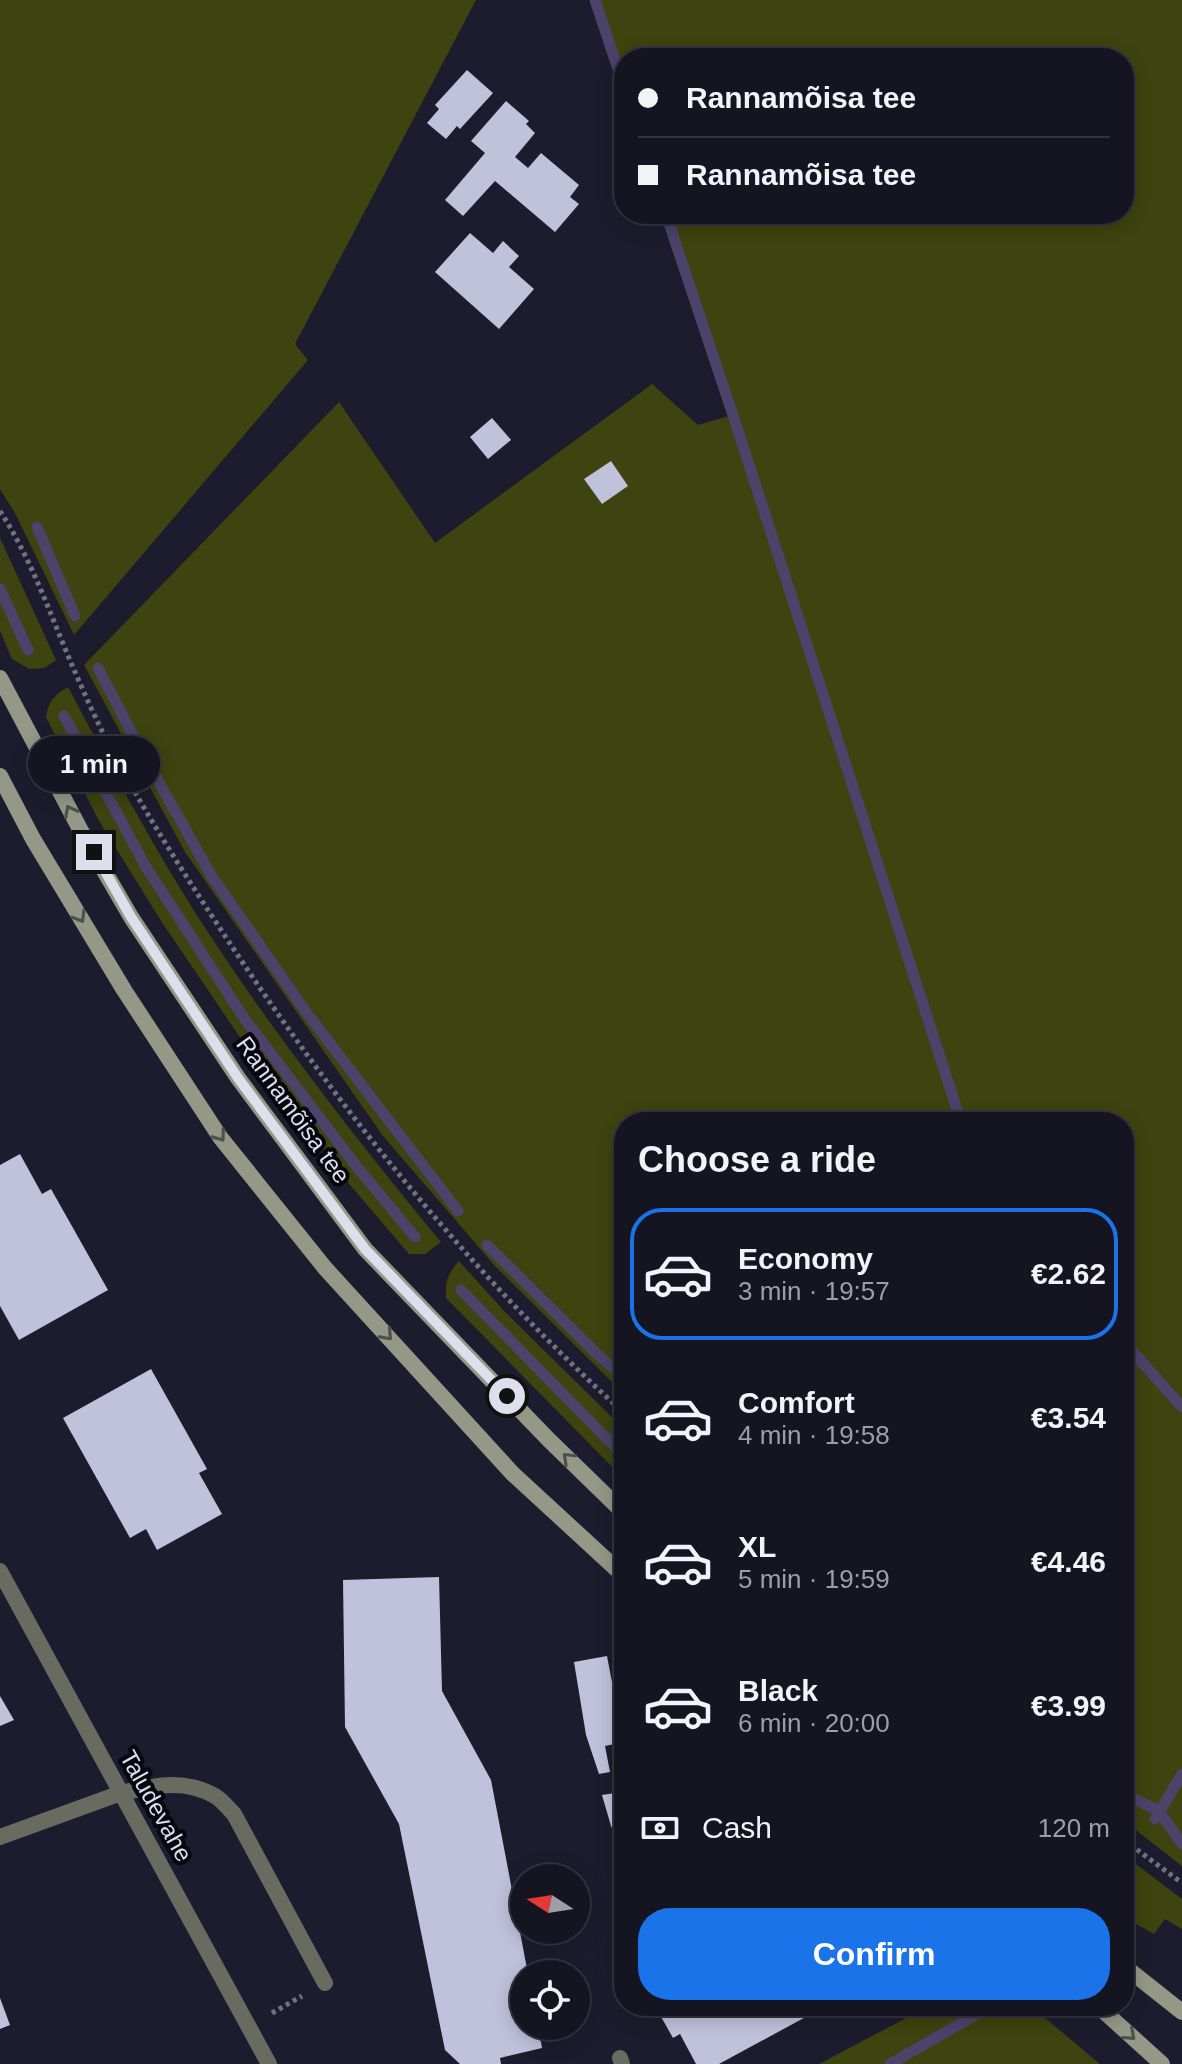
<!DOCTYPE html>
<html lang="en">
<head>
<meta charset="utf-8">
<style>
	:root { --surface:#151522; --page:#22222f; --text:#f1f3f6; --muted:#9d9fa5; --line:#343440; --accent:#1a73e8 }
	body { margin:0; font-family:Helvetica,sans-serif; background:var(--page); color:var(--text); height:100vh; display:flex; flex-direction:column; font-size:30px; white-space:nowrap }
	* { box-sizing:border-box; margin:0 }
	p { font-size:26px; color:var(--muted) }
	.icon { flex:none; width:44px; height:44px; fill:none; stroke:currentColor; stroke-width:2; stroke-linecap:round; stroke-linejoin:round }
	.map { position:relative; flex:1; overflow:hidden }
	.sheet { position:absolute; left:614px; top:1112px; width:520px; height:904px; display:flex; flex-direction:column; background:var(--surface); border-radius:32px; box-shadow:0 4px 20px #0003,0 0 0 2px var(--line) }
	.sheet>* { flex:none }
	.guide { position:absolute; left:614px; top:48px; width:520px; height:176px; border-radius:32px; box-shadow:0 4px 20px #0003,0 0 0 2px var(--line); display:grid; align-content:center; height:176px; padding:0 24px; background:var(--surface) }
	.needle { width:52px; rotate:282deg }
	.controls { position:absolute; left:510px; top:1864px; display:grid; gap:16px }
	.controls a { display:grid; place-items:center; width:80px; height:80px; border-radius:50%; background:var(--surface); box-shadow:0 4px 20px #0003,0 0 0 2px var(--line); font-size:40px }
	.end { position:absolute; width:36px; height:36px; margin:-18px; border:10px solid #dedfec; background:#111; box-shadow:0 0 0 4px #111 }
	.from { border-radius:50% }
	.bubble { position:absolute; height:56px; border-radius:28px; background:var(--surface); box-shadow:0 4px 20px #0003,0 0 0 2px var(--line); font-size:26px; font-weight:800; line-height:56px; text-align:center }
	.guide b { display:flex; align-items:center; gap:28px; height:76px; font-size:30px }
	.guide b+b { border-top:2px solid var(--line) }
	.guide i { width:20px; height:20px; background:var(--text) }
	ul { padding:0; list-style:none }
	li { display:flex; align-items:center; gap:24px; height:132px; margin:0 16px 12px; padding:0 8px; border:4px solid transparent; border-radius:32px }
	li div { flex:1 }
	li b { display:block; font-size:30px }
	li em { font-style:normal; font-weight:800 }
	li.selected { border-color:var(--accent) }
	li>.icon { width:72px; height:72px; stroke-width:1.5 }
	h2 { padding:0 24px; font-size:36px; line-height:96px }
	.pay { display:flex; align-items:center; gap:20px; height:88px; padding:0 24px; font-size:30px }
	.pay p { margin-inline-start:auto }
	.cta { display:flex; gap:16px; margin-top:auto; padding:16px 24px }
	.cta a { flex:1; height:92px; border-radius:32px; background:var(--accent); color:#fff; font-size:32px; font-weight:800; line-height:92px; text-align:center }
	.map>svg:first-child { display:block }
	.green { fill:#3e430f }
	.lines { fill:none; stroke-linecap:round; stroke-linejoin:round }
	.stream { stroke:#4b436a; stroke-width:11 }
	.building { fill:#c0c1db }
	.path { stroke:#727282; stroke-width:5; stroke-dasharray:4 4; stroke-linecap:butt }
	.lane { stroke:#696b61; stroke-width:16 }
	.street { stroke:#696b61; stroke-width:16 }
	.secondary { stroke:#959887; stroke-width:16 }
	.oneway { stroke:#4e504b }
	.route { stroke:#dedfec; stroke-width:10 }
	.labels { text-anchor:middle; stroke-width:8; stroke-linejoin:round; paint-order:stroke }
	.street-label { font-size:24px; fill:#dedfec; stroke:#07070f }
</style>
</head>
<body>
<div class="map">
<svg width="1182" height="2064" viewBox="0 0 1182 2064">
	<rect width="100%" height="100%" fill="#1c1c2e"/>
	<path class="green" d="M 0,0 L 476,0 L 295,344 L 308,360 L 74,635 L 16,515 L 0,489 Z
		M 595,0 L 1182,0 L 1182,1866 L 1124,1821 L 1124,1122 L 624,1122 L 624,1394 L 495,1266 L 383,1136 L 185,852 L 84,665 L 339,402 L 435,543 L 652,384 L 698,425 L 733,415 L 666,214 L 1124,214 L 1124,58 L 624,58 L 624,87 Z
		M 0,538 L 56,660 L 44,668 L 29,669 L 12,659 L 0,631 Z
		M 68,687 C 110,766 152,845 200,920 C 273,1033 356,1139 441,1242 L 425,1254 L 409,1254 L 345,1179 L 246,1046 L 163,924 L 99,821 L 46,717 C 48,702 55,694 68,687 Z
		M 459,1261 L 505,1312 L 624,1429 L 624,1479 L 446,1298 C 445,1282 448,1273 459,1261 Z
		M 1124,1855 L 1182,1899 L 1182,1929 L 1165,1919 L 1154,1934 L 1124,1917 Z
		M 929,2006 L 1031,2006 L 1100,2064 L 819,2064 Z"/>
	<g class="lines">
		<path class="stream" d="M 595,0 L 624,87
			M 666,214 L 733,415 L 961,1122
			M 37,527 L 75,616
			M 0,589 L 28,650
			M 98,668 L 138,745 L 211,875 L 306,1012 L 458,1211
			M 64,716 L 146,867 L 244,1018 L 357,1167 L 415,1237
			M 487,1245 L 595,1352 L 624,1378
			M 461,1290 L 624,1456
			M 1124,1342 L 1182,1407
			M 1124,1794 L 1159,1811 L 1182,1844
			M 1155,1819 L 1182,1774
			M 890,2064 L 991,2006"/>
	</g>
	<path class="building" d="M 467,70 L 493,93 L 460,129 L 457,126 L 446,139 L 427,123 L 439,109 L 435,105 Z
		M 506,101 L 529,121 L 526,124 L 535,133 L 515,157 L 528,168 L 541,153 L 579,185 L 570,197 L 579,204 L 555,232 L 495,181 L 463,216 L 445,200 L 485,153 L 471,141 Z
		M 470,233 L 493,253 L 503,241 L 519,256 L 509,267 L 534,289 L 499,329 L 435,272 Z
		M 492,418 L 511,440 L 488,459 L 470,437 Z
		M 611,461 L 628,486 L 602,504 L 584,479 Z
		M 20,1154 L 42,1194 L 51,1189 L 108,1290 L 19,1340 L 0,1306 L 0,1165 Z
		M 151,1369 L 207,1469 L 199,1473 L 222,1514 L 157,1550 L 146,1529 L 130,1538 L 63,1418 Z
		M 439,1577 L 442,1691 L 491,1780 L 528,1974 L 524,1974 L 524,2026 L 538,2026 L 542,2048 L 500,2058 L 501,2064 L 460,2064 L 445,2050 L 399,1824 L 345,1727 L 343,1580 Z
		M 607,1656 L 614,1693 L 624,1692 L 624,1742 L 605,1746 L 610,1772 L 599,1774 L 586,1735 L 574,1662 Z
		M 0,1696 L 14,1720 L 0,1726 Z
		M 615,1793 L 619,1819 L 624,1816 L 624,1852 L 611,1826 L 602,1795 Z
		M 0,1998 L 10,2025 L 0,2029 Z
		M 655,2006 L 826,2006 L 719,2064 L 696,2064 L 680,2034 L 673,2038 Z"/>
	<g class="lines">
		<path class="path" d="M 0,511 C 30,557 48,608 69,658 C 84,693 100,729 118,762 C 152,824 190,883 229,942 C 342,1113 472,1275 624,1413
			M 1124,1840 L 1182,1883
			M 272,2013 L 302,1996"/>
		<path class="lane" d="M 121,1793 C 154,1786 183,1778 215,1796 C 222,1800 228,1808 234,1814 L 325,1983
			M 620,2058 L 622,2064"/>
		<path class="street" d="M 0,1571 L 269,2064
			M 0,1837 L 121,1793"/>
		<path class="secondary" d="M 0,678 L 81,831 L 131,917 L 238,1078 L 365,1249 L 548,1439 L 624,1513
			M 0,776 L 33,839 L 124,990 L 220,1137 L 325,1268 L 513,1474 L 624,1576
			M 1124,1966 L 1182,2012
			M 1098,2006 L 1162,2064"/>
	</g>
	<defs><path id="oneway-chevron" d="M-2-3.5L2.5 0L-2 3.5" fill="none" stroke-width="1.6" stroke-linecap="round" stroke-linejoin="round" transform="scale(2)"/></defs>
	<g class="oneway">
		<use href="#oneway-chevron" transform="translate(70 811) rotate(-118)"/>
		<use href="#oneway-chevron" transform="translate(80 917) rotate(59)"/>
		<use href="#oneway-chevron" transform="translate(220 1136) rotate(54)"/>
		<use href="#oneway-chevron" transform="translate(387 1335) rotate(48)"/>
		<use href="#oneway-chevron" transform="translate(568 1458) rotate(-136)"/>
		<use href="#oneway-chevron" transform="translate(1130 2035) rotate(42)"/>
	</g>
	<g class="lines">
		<path class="route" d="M 94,852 L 131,917 L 238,1078 L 365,1249 L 507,1396"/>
	</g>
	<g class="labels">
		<g class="street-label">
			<text transform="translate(293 1110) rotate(54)" y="8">Rannamõisa tee</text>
			<text transform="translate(156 1806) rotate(61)" y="8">Taludevahe</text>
		</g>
	</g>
</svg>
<div class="controls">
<a><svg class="needle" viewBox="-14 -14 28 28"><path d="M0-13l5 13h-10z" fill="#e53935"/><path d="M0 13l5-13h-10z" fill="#9d9fa5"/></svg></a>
<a><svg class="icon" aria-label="locate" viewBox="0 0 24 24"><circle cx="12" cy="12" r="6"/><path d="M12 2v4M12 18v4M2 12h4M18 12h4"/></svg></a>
</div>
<i class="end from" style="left:507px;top:1396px"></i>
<i class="end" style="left:94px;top:852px"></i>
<div class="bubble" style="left:28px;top:736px;width:132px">1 min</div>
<div class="guide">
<b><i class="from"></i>Rannamõisa tee</b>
<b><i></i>Rannamõisa tee</b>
</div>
<section class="sheet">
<h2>Choose a ride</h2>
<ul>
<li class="selected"><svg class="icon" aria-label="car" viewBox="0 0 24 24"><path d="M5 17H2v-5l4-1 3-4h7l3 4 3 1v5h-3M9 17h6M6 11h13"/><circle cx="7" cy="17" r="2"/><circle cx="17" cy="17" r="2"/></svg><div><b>Economy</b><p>3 min · 19:57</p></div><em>€2.62</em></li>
<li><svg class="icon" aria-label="car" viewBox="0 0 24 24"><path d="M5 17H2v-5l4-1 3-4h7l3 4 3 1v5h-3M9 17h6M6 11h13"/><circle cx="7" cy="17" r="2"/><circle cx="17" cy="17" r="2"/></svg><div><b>Comfort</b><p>4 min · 19:58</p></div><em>€3.54</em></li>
<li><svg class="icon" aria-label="car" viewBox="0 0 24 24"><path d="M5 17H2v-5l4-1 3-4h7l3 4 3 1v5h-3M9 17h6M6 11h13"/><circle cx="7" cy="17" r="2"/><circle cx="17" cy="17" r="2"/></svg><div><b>XL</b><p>5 min · 19:59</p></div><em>€4.46</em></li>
<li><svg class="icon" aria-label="car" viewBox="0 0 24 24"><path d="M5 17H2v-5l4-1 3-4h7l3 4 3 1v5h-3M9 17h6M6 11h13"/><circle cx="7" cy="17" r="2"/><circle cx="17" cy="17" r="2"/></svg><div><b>Black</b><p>6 min · 20:00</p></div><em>€3.99</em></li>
</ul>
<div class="pay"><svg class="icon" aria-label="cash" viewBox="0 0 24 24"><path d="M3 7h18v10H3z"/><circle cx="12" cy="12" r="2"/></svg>Cash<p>120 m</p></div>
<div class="cta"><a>Confirm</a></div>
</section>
</div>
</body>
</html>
